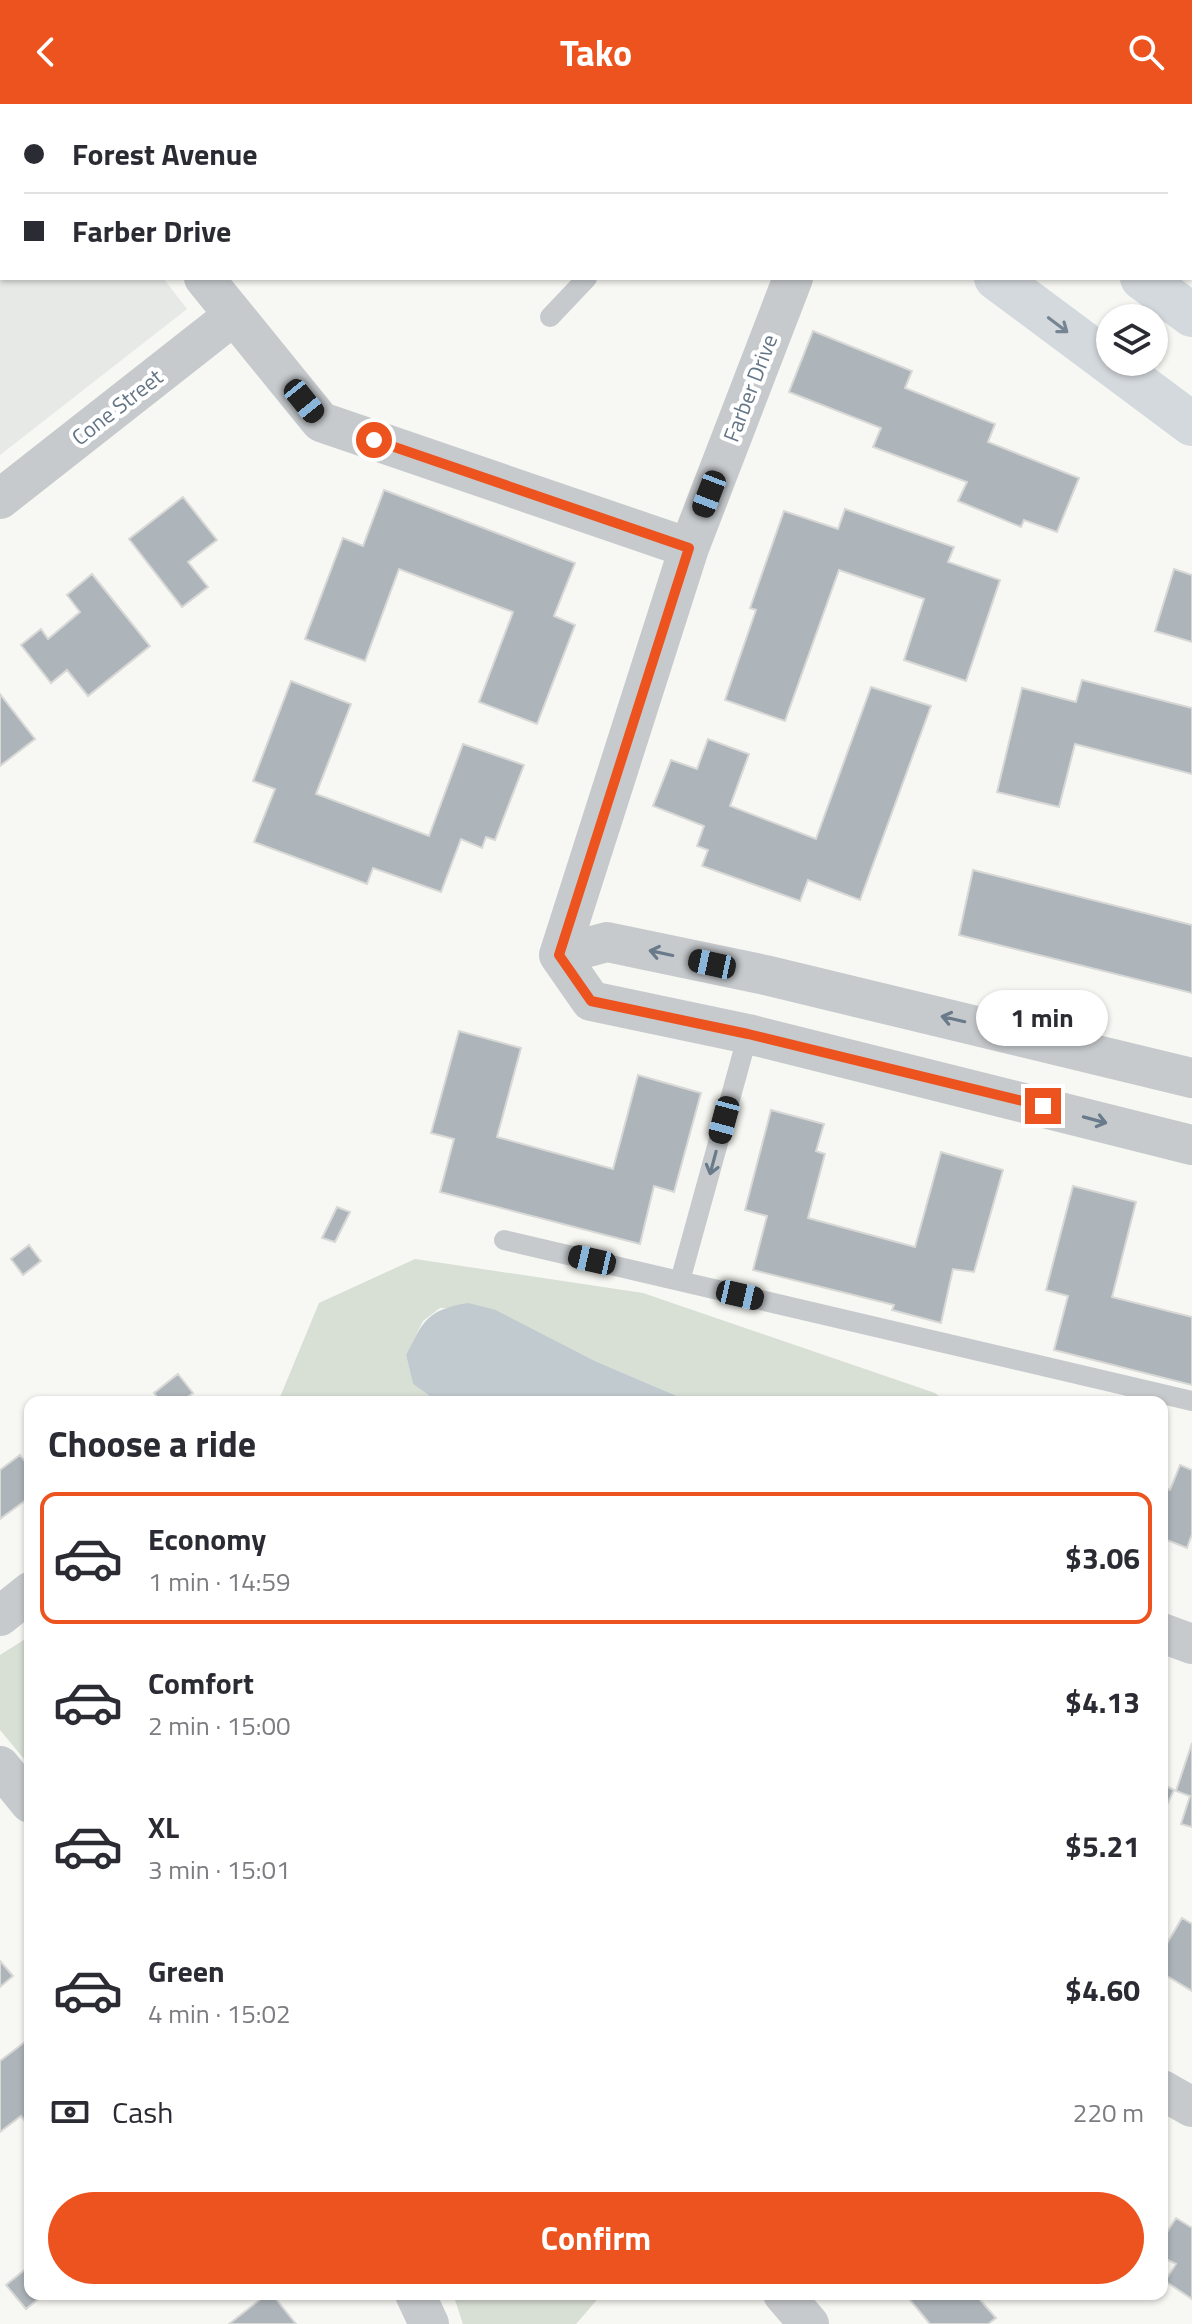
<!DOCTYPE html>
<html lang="en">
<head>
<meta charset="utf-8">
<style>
	:root { --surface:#fff; --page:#f7f7f7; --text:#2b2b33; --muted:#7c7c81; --line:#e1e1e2; --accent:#ec531e }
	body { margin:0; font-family:"Titillium Web",sans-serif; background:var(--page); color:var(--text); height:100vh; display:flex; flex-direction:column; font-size:30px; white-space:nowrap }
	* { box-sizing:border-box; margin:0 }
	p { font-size:26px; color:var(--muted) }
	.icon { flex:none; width:44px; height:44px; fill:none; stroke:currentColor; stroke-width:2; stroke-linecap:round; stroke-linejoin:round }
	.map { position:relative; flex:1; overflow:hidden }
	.sheet { position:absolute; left:24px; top:1292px; width:1144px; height:904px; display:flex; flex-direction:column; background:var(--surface); border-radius:16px; box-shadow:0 2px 6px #0004 }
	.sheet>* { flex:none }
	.guide { position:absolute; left:0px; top:0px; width:1192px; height:176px; box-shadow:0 2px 6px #0004; display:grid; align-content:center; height:176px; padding:0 24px; background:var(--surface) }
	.controls { position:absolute; left:1096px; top:200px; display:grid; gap:16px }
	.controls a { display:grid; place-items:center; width:72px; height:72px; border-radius:50%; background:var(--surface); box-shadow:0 2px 6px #0004; font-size:40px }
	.end { position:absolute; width:36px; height:36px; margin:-18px; border:10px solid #ec531e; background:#fff; box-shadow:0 0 0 4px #fff }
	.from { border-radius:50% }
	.bubble { position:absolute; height:56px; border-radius:28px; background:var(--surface); box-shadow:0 2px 6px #0004; font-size:26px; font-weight:700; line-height:56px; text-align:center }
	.car { position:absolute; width:24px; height:48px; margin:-24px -12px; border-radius:10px; box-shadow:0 0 6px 2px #0007; background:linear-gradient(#222 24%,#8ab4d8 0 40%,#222 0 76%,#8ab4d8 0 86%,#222 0) }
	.guide b { display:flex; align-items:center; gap:28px; height:76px; font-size:30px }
	.guide b+b { border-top:2px solid var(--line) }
	.guide i { width:20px; height:20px; background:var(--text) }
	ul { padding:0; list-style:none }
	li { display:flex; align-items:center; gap:24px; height:132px; margin:0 16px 12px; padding:0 8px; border:4px solid transparent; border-radius:16px }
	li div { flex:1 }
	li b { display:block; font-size:30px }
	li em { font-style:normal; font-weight:700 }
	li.selected { border-color:var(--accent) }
	li>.icon { width:72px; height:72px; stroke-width:1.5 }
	h2 { padding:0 24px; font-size:36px; line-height:96px }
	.pay { display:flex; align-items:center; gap:20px; height:88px; padding:0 24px; font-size:30px }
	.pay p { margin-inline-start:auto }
	.button { display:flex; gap:16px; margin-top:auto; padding:16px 24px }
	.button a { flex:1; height:92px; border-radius:48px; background:var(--accent); color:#fff; font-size:32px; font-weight:700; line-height:92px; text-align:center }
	header { display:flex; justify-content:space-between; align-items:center; height:104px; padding:0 24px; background:var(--accent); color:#fff; font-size:36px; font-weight:700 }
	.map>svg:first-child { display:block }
	.built { fill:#e7e9e7 }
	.green { fill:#d8dfd4 }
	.water { fill:#c0cacf }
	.building { fill:#adb5bb; stroke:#d8d8d6; stroke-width:2 }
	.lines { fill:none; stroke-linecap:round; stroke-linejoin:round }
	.lane { stroke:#c6cacd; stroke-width:20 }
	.street { stroke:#c6cacd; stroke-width:40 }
	.secondary { stroke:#d4d9dd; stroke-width:44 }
	.highway { stroke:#d4d9dd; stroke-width:44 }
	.oneway { stroke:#758593 }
	.oneway2 { stroke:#697a8a }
	.route { stroke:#ec531e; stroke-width:10 }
	.labels { text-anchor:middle; stroke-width:8; stroke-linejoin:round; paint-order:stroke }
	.street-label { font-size:22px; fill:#647686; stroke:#fff }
</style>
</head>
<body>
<header><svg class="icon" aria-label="back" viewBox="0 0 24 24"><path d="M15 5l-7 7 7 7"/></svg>Tako<svg class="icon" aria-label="search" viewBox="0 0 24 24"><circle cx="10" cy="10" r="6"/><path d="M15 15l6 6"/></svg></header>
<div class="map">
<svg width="1192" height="2220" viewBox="0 0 1192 2220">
	<rect width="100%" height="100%" fill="#f7f7f3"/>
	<path class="built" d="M 0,0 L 23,2 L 2,2 L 2,174 L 163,174 L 187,205 L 0,351 Z"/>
	<path class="green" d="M 415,1155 L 643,1189 L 935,1289 L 947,1298 L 691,1298 L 595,1257 L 496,1206 L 440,1204 L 423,1217 L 406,1251 L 413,1280 L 438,1298 L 278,1298 L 319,1199 Z
		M 30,1532 L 30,1662 L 0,1626 L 0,1551 Z
		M 453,2190 L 602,2190 L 576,2220 L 463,2220 Z"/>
	<path class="water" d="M 468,1199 L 496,1206 L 595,1257 L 691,1298 L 438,1298 L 413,1280 L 406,1251 C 424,1216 427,1206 468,1199 Z"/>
	<path class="building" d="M 491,0 L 690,0 L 692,2 L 493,2 Z
		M 813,227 L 912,267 L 905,284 L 995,320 L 988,338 L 1079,374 L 1057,428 L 1024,416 L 1021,423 L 958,397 L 967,378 L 873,343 L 881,324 L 789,288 Z
		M 384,386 L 575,459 L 554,512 L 575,521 L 537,620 L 479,598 L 513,508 L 399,465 L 365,557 L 305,535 L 343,434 L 363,442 Z
		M 183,393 L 217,436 L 188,458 L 208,483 L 182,503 L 129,435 Z
		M 845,405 L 954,443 L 948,458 L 1000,476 L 966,577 L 904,556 L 924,495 L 839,466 L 785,617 L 725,596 L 756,506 L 750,504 L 784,407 L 838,425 Z
		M 1174,465 L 1192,471 L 1192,538 L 1155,527 Z
		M 92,470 L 150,542 L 88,592 L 67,566 L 51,579 L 21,541 L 41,525 L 48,535 L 80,508 L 67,491 Z
		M 1082,576 L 1192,604 L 1192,670 L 1075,640 L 1059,703 L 997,688 L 1022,584 L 1076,598 Z
		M 291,577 L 351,600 L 316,690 L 429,732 L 463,640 L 524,661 L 495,736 L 486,733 L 482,744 L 461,735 L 441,788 L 373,764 L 367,780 L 254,738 L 275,685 L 253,677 Z
		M 871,583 L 931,602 L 860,796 L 808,776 L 800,797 L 702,762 L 708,746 L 697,742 L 704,722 L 653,702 L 671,656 L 697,665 L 708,635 L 749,650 L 730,702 L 816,735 Z
		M 0,590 L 35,635 L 0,662 Z
		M 973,766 L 1192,821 L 1192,889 L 959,831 Z
		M 459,927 L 521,944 L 497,1033 L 613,1065 L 638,971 L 701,989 L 674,1088 L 654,1082 L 640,1140 L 440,1088 L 454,1035 L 431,1029 Z
		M 771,1006 L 824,1020 L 816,1047 L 825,1050 L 808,1114 L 915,1143 L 941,1048 L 1003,1066 L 974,1168 L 953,1165 L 941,1219 L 892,1206 L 894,1201 L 753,1166 L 767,1112 L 745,1106 Z
		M 1073,1082 L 1136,1098 L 1112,1193 L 1192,1213 L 1192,1281 L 1054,1246 L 1068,1192 L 1046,1186 Z
		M 337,1103 L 350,1108 L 335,1138 L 322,1134 Z
		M 29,1141 L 41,1157 L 23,1171 L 11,1155 Z
		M 178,1270 L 193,1289 L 181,1298 L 161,1298 L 154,1289 Z
		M 20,1351 L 30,1364 L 30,1393 L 0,1415 L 0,1366 Z
		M 1180,1361 L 1192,1366 L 1192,1430 L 1187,1444 L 1162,1434 L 1162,1383 L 1170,1386 Z
		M 1192,1639 L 1192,1723 L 1181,1720 L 1190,1692 L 1176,1687 Z
		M 1162,1680 L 1174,1686 L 1162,1711 Z
		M 1182,1814 L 1192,1820 L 1192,1887 L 1162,1869 L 1162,1848 Z
		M 0,1857 L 13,1872 L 0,1883 Z
		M 30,1934 L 30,2024 L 21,2012 L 0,2028 L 0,1957 Z
		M 1176,2114 L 1192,2124 L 1192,2195 L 1165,2177 L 1176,2160 L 1162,2153 L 1162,2136 Z
		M 27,2164 L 30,2168 L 30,2190 L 45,2190 L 26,2205 L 6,2181 Z
		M 267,2190 L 272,2190 L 296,2220 L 229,2220 Z
		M 905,2190 L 975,2190 L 996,2214 L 988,2220 L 930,2220 Z"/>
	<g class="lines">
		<path class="lane" d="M 440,0 L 441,2
			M 738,2 L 740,0
			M 0,44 L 2,42
			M 550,213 L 587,174
			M 504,1136 L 1192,1297
			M 680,1177 L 748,930"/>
		<path class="street" d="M 66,0 L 68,2
			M 204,174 L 321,318 L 689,444
			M 0,395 L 233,212
			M 559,851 L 689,444 L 793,174
			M 559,851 L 591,897 L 748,930 L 1192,1041
			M 559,851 L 607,838 L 765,871 L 1192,974
			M 0,1512 L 30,1488
			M 1162,1529 L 1192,1540
			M 0,1662 L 30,1699
			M 1162,1986 L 1192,2003
			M 415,2190 L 429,2220
			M 783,2190 L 809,2220"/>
		<path class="secondary" d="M 789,0 L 791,2
			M 996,174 L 1192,320"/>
		<path class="highway" d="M 926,0 L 928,2
			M 1058,0 L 1060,2
			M 1190,103 L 1192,104
			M 1142,174 L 1192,211"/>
	</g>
	<defs><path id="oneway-shaft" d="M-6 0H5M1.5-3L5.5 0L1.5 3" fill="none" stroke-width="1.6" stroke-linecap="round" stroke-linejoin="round" transform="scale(2)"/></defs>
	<use class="oneway" href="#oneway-shaft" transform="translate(1058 221) rotate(37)"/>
	<g class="oneway2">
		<use href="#oneway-shaft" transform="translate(661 849) rotate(-168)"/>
		<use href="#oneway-shaft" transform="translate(953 915) rotate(-167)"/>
		<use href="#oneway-shaft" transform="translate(1095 1016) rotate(15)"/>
		<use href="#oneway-shaft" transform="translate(713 1059) rotate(105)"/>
	</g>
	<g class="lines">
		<path class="route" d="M 374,336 L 689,444 L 559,851 L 591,897 L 748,930 L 1043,1002"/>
	</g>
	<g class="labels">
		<g class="street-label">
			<text transform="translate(750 284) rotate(-69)" y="8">Farber Drive</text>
			<text transform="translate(117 303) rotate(-38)" y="8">Cone Street</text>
		</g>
	</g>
</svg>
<div class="controls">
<a><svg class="icon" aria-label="layers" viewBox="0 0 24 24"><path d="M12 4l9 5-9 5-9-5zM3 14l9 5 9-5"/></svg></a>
</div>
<i class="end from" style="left:374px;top:336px"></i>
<i class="end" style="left:1043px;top:1002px"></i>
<div class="bubble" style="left:976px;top:886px;width:132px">1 min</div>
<i class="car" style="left:304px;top:297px;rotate:141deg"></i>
<i class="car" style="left:709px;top:390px;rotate:201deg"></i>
<i class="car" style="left:712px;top:860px;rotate:282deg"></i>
<i class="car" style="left:724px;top:1016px;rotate:195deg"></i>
<i class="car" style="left:592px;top:1156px;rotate:283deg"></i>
<i class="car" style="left:740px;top:1191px;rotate:103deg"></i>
<div class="guide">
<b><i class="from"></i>Forest Avenue</b>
<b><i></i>Farber Drive</b>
</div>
<section class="sheet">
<h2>Choose a ride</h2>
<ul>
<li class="selected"><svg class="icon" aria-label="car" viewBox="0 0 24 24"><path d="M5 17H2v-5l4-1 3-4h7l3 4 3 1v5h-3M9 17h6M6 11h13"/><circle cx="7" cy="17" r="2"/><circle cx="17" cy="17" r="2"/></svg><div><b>Economy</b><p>1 min · 14:59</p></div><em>$3.06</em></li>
<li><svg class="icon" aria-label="car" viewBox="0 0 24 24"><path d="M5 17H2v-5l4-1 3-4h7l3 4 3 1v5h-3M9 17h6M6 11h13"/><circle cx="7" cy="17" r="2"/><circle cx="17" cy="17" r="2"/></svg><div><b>Comfort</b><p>2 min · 15:00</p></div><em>$4.13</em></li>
<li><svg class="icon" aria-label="car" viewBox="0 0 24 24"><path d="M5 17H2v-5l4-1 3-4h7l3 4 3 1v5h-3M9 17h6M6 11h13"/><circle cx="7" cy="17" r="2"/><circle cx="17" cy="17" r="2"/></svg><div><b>XL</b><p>3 min · 15:01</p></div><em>$5.21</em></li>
<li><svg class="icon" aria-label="car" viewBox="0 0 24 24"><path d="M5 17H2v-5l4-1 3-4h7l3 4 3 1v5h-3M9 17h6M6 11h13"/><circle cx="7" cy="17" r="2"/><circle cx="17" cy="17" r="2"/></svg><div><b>Green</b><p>4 min · 15:02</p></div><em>$4.60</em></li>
</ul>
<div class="pay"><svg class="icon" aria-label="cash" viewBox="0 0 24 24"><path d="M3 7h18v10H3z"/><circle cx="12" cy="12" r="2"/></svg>Cash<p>220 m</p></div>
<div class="button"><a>Confirm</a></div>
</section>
</div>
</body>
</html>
